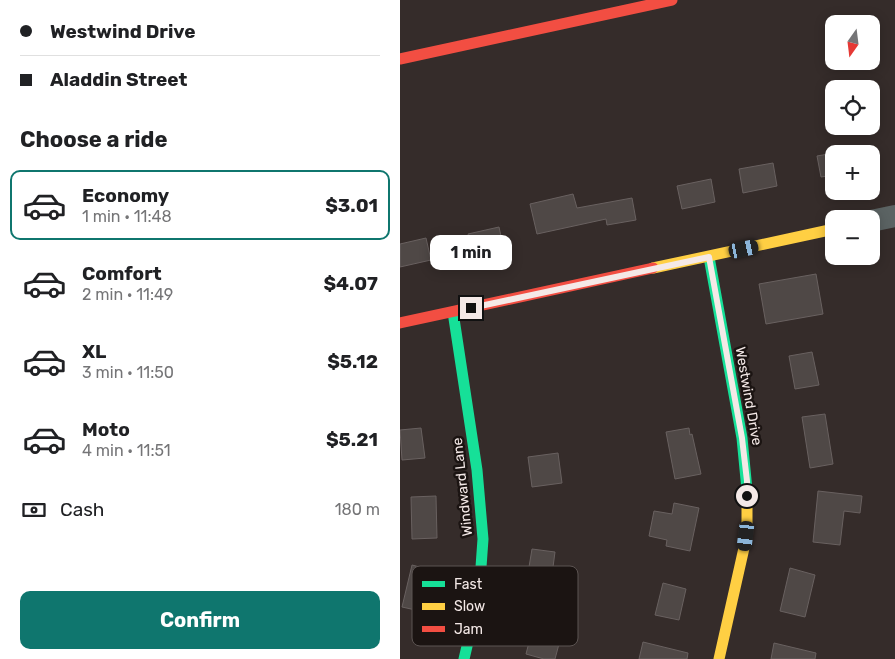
<!DOCTYPE html>
<html lang="en">
<head>
<meta charset="utf-8">
<style>
	:root { --surface:#fff; --page:#f6f6f6; --text:#202124; --muted:#757577; --line:#e0e0e0; --accent:#0f766e }
	body { margin:0; font-family:Rubik,sans-serif; background:var(--page); color:var(--text); height:100vh; display:flex; flex-direction:column; font-size:19px; white-space:nowrap }
	* { box-sizing:border-box; margin:0 }
	p { font-size:16px; color:var(--muted) }
	.icon { flex:none; width:28px; height:28px; fill:none; stroke:currentColor; stroke-width:2; stroke-linecap:round; stroke-linejoin:round }
	.map { position:relative; flex:1; overflow:hidden }
	.details { display:flex; flex-direction:column; background:var(--surface); width:400px }
	.details>* { flex:none }
	.hud { display:grid; align-content:center; height:110px; padding:0 20px; background:var(--surface) }
	.needle { width:32px; rotate:194deg }
	.tools { position:absolute; left:425px; top:15px; display:grid; gap:10px }
	.tools a { display:grid; place-items:center; width:55px; height:55px; border-radius:10px; background:var(--surface); box-shadow:0 2px 12px #0003; font-size:25px }
	.end { position:absolute; width:22px; height:22px; margin:-11px; border:6px solid #f4e9e7; background:#111; box-shadow:0 0 0 2px #111 }
	.from { border-radius:50% }
	.bubble { position:absolute; height:35px; border-radius:10px; background:var(--surface); box-shadow:0 2px 12px #0003; font-size:16px; font-weight:700; line-height:35px; text-align:center }
	.car { position:absolute; width:15px; height:30px; margin:-15px -8px; border-radius:6px; box-shadow:0 0 4px 1px #0007; background:linear-gradient(#222 24%,#8ab4d8 0 40%,#222 0 76%,#8ab4d8 0 86%,#222 0) }
	.hud b { display:flex; align-items:center; gap:18px; height:48px; font-size:19px }
	.hud b+b { border-top:1px solid var(--line) }
	.hud i { width:12px; height:12px; background:var(--text) }
	ul { padding:0; list-style:none }
	li { display:flex; align-items:center; gap:15px; height:70px; margin:0 10px 8px; padding:0 10px; border:2px solid transparent; border-radius:10px }
	li div { flex:1 }
	li b { display:block; font-size:19px }
	li em { font-style:normal; font-weight:700 }
	li.active { border-color:var(--accent) }
	li>.icon { width:45px; height:45px; stroke-width:1.5 }
	h2 { padding:0 20px; font-size:22px; line-height:60px }
	.pay { display:flex; align-items:center; gap:12px; height:55px; padding:0 20px; font-size:19px }
	.pay p { margin-inline-start:auto }
	.cta { display:flex; gap:10px; margin-top:auto; padding:10px 20px }
	.cta a { flex:1; height:58px; border-radius:10px; background:var(--accent); color:#fff; font-size:20px; font-weight:700; line-height:58px; text-align:center }
	main { display:flex; flex:1; min-height:0 }
	.map>svg:first-child { display:block }
	.building { fill:#4f4846; stroke:#696160 }
	.lines { fill:none; stroke-linecap:round; stroke-linejoin:round }
	.street { stroke:#5b6363; stroke-width:22 }
	.fast { stroke:#16e098; stroke-width:11 }
	.slow { stroke:#ffcf43; stroke-width:11 }
	.jam { stroke:#f24e42; stroke-width:11 }
	.route { stroke:#f4e9e7; stroke-width:6 }
	.labels { text-anchor:middle; stroke-width:5; stroke-linejoin:round; paint-order:stroke }
	.street-label { font-size:14px; fill:#f4e9e7; stroke:#1b1412 }
	.key { fill:#1b1412; stroke:#5c5452; stroke-width:1 }
	.key-label { font-size:14px; fill:#f4e9e7 }
</style>
</head>
<body>
<main>
<section class="details">
<div class="hud">
<b><i class="from"></i>Westwind Drive</b>
<b><i></i>Aladdin Street</b>
</div>
<h2>Choose a ride</h2>
<ul>
<li class="active"><svg class="icon" aria-label="car" viewBox="0 0 24 24"><path d="M5 17H2v-5l4-1 3-4h7l3 4 3 1v5h-3M9 17h6M6 11h13"/><circle cx="7" cy="17" r="2"/><circle cx="17" cy="17" r="2"/></svg><div><b>Economy</b><p>1 min · 11:48</p></div><em>$3.01</em></li>
<li><svg class="icon" aria-label="car" viewBox="0 0 24 24"><path d="M5 17H2v-5l4-1 3-4h7l3 4 3 1v5h-3M9 17h6M6 11h13"/><circle cx="7" cy="17" r="2"/><circle cx="17" cy="17" r="2"/></svg><div><b>Comfort</b><p>2 min · 11:49</p></div><em>$4.07</em></li>
<li><svg class="icon" aria-label="car" viewBox="0 0 24 24"><path d="M5 17H2v-5l4-1 3-4h7l3 4 3 1v5h-3M9 17h6M6 11h13"/><circle cx="7" cy="17" r="2"/><circle cx="17" cy="17" r="2"/></svg><div><b>XL</b><p>3 min · 11:50</p></div><em>$5.12</em></li>
<li><svg class="icon" aria-label="car" viewBox="0 0 24 24"><path d="M5 17H2v-5l4-1 3-4h7l3 4 3 1v5h-3M9 17h6M6 11h13"/><circle cx="7" cy="17" r="2"/><circle cx="17" cy="17" r="2"/></svg><div><b>Moto</b><p>4 min · 11:51</p></div><em>$5.21</em></li>
</ul>
<div class="pay"><svg class="icon" aria-label="cash" viewBox="0 0 24 24"><path d="M3 7h18v10H3z"/><circle cx="12" cy="12" r="2"/></svg>Cash<p>180 m</p></div>
<div class="cta"><a>Confirm</a></div>
</section>
<div class="map">
<svg width="495" height="659" viewBox="0 0 495 659">
	<rect width="100%" height="100%" fill="#352c2a"/>
	<path class="building" d="M 434,153 L 434,175 L 421,177 L 417,156 Z
		M 373,163 L 377,186 L 343,193 L 339,169 Z
		M 311,179 L 315,202 L 282,209 L 277,186 Z
		M 173,194 L 177,208 L 232,198 L 236,220 L 207,225 L 206,219 L 137,234 L 130,204 Z
		M 99,227 L 104,250 L 74,257 L 68,234 Z
		M 26,238 L 31,260 L 0,267 L 0,244 Z
		M 416,274 L 423,314 L 366,324 L 359,284 Z
		M 412,352 L 419,385 L 395,389 L 389,356 Z
		M 425,414 L 433,464 L 410,468 L 402,417 Z
		M 21,428 L 25,458 L 2,460 L 0,430 Z
		M 289,428 L 290,435 L 292,434 L 301,474 L 275,479 L 266,432 Z
		M 158,453 L 162,483 L 132,487 L 128,457 Z
		M 418,491 L 462,496 L 460,513 L 444,511 L 440,545 L 413,542 Z
		M 36,496 L 37,538 L 12,539 L 11,497 Z
		M 274,503 L 299,508 L 290,551 L 266,546 L 267,540 L 249,536 L 254,511 L 272,514 Z
		M 132,549 L 155,552 L 151,582 L 127,579 Z
		M 12,565 L 39,572 L 29,613 L 2,607 Z
		M 390,568 L 415,575 L 405,617 L 380,611 Z
		M 263,583 L 286,589 L 279,620 L 255,615 Z
		M 138,608 L 159,613 L 152,642 L 159,644 L 155,659 L 144,659 L 126,654 Z
		M 243,642 L 288,653 L 287,659 L 239,659 Z
		M 374,643 L 416,653 L 415,659 L 371,659 Z"/>
	<g class="lines">
		<path class="street" d="M 471,221 L 495,216"/>
		<path class="fast" d="M 309,257 L 342,438 L 347,490
			M 53,312 L 77,470 L 83,539 L 79,595 L 64,659"/>
		<path class="slow" d="M 253,268 L 434,229
			M 319,659 L 344,548 L 347,525 L 347,490"/>
		<path class="jam" d="M 0,59 L 272,0
			M 0,323 L 253,268"/>
	</g>
	<g class="lines">
		<path class="route" d="M 71,308 L 309,257 L 342,438 L 347,481 L 347,496"/>
	</g>
	<g class="labels">
		<g class="street-label">
			<text transform="translate(349 396) rotate(80)" y="5">Westwind Drive</text>
			<text transform="translate(62 487) rotate(-96)" y="5">Windward Lane</text>
		</g>
	</g>
	<rect x="12" y="566" width="166" height="80" rx="8" class="key"/>
	<rect x="22" y="581" width="23" height="6" fill="#16e098"/>
	<rect x="22" y="603" width="23" height="7" fill="#ffcf43"/>
	<rect x="22" y="626" width="23" height="6" fill="#f24e42"/>
	<g class="key-label">
		<text x="54" y="589">Fast</text>
		<text x="54" y="611">Slow</text>
		<text x="54" y="634">Jam</text>
	</g>
</svg>
<div class="tools">
<a><svg class="needle" viewBox="-14 -14 28 28"><path d="M0-13l5 13h-10z" fill="#e53935"/><path d="M0 13l5-13h-10z" fill="#757577"/></svg></a>
<a><svg class="icon" aria-label="locate" viewBox="0 0 24 24"><circle cx="12" cy="12" r="6"/><path d="M12 2v4M12 18v4M2 12h4M18 12h4"/></svg></a>
<a>+</a>
<a>−</a>
</div>
<i class="end from" style="left:347px;top:496px"></i>
<i class="end" style="left:71px;top:308px"></i>
<div class="bubble" style="left:30px;top:235px;width:82px">1 min</div>
<i class="car" style="left:344px;top:249px;rotate:78deg"></i>
<i class="car" style="left:346px;top:536px;rotate:187deg"></i>
</div>
</main>
</body>
</html>
